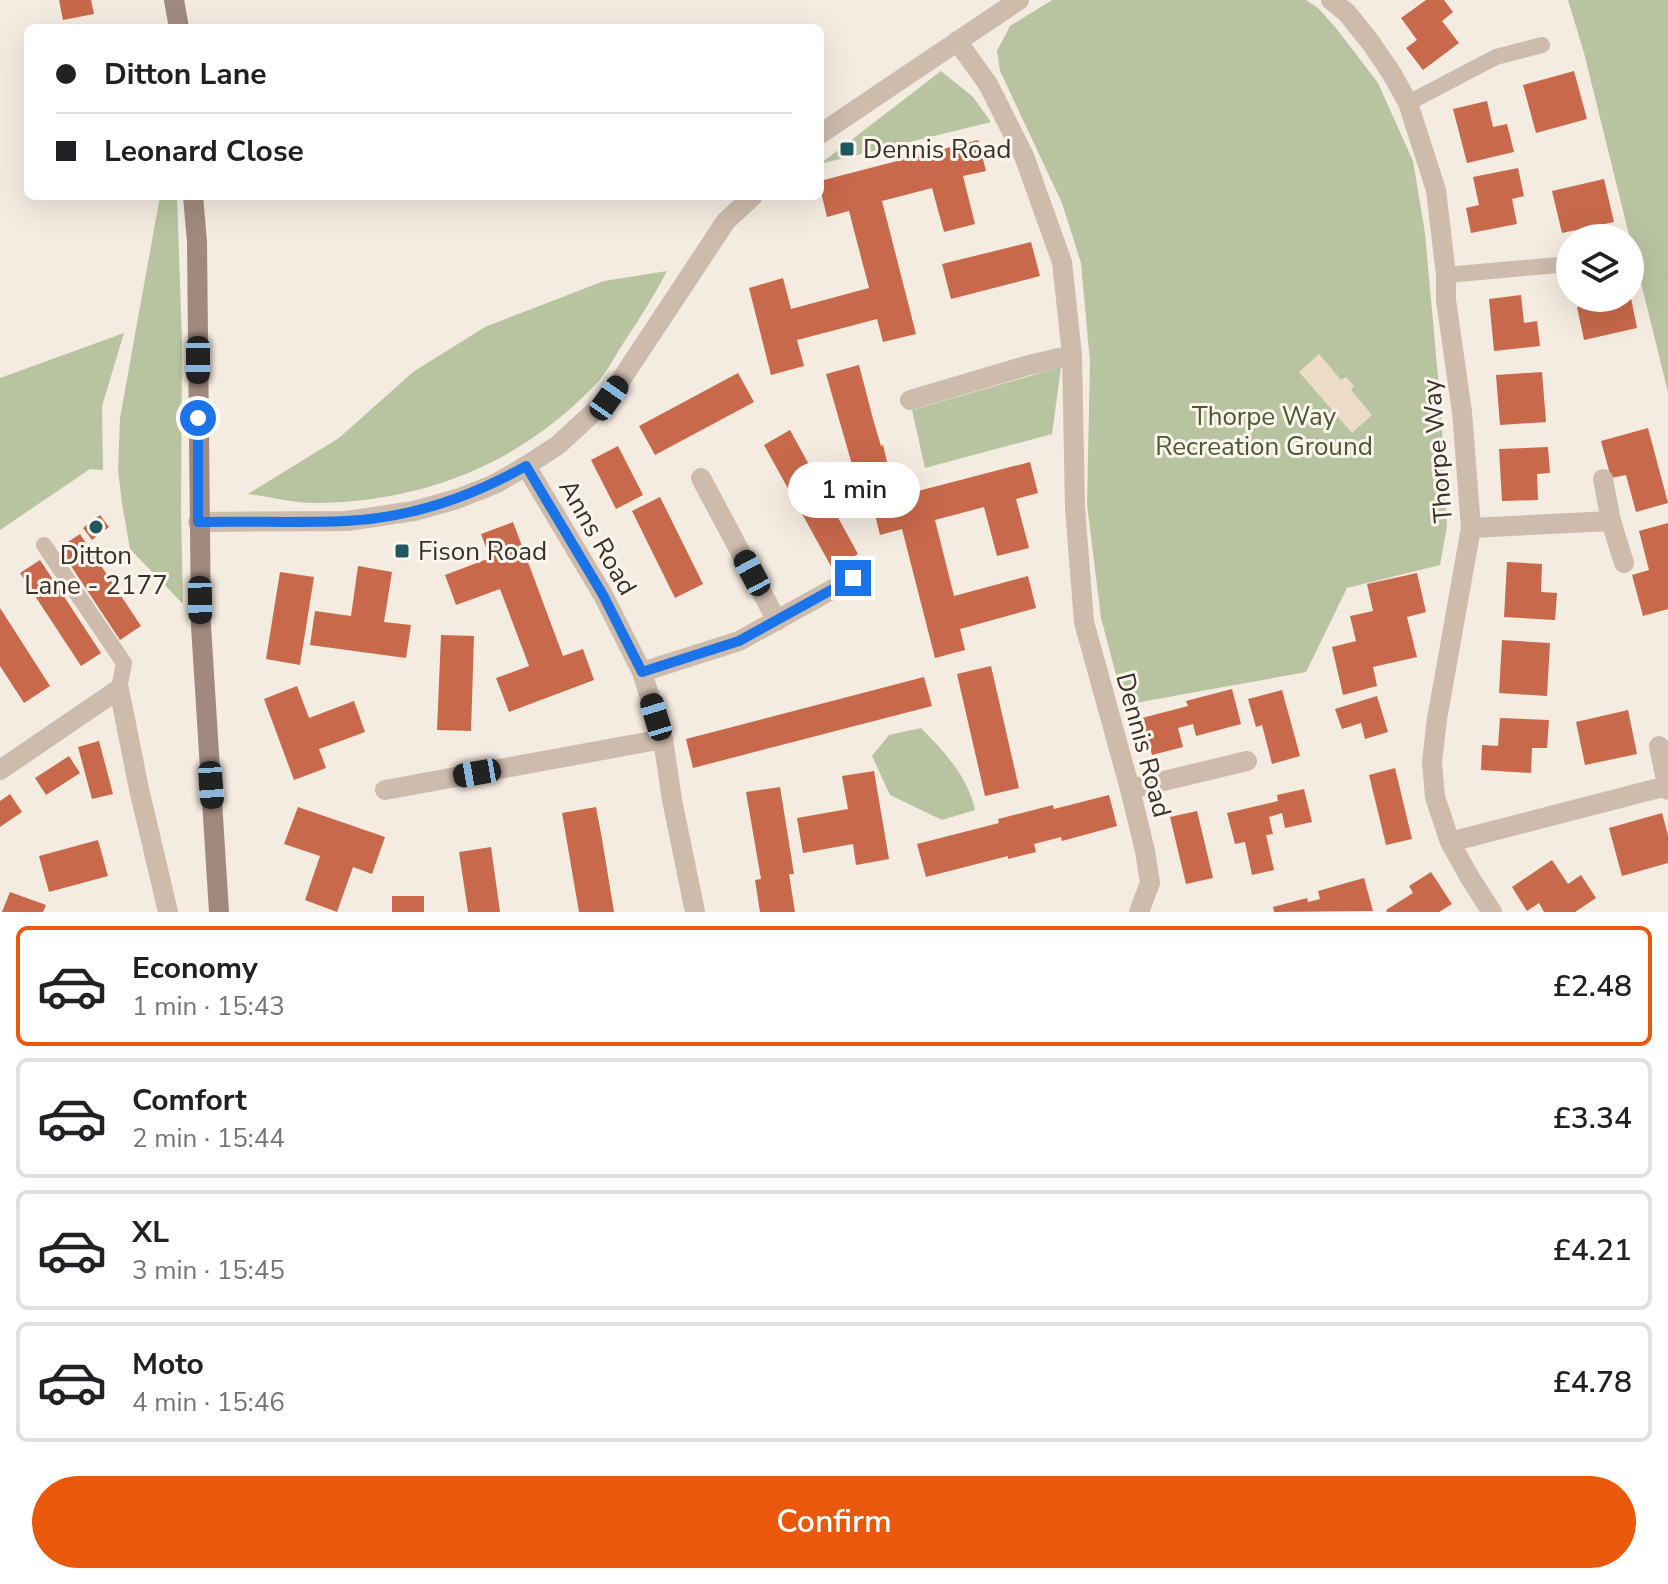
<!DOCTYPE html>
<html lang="en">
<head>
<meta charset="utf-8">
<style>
	:root { --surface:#fff; --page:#f2f2f2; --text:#202124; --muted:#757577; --line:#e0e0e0; --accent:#ea580c }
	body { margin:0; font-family:"Nunito Sans",sans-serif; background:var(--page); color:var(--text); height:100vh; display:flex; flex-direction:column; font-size:30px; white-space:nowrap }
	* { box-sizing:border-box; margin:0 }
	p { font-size:26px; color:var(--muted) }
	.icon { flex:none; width:44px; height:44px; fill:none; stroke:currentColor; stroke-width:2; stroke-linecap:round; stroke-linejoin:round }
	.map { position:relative; height:912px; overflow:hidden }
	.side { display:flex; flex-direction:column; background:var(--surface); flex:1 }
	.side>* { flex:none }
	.top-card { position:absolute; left:24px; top:24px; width:800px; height:176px; border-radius:12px; box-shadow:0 8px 32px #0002; display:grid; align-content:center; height:176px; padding:0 32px; background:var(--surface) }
	.buttons { position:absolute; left:1556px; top:224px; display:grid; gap:16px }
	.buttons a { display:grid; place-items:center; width:88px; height:88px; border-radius:50%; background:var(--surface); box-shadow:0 8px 32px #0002; font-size:40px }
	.end { position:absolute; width:36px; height:36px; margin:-18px; border:10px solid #1a73e8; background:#fff; box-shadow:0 0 0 4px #fff }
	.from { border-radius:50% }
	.bubble { position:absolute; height:56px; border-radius:28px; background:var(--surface); box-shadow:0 8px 32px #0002; font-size:26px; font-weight:600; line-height:56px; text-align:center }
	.car { position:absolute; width:24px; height:48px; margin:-24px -12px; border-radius:10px; box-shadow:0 0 6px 2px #0007; background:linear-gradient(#222 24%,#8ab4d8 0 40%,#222 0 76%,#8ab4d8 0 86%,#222 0) }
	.top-card b { display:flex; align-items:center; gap:28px; height:76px; font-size:30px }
	.top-card b+b { border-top:2px solid var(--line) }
	.top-card i { width:20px; height:20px; background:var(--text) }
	ul { padding:14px 0 0; list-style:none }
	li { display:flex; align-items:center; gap:24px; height:120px; margin:0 16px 12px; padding:0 16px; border:4px solid var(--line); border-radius:12px }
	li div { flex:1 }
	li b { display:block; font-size:30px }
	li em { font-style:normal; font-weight:600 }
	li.current { border-color:var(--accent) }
	li>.icon { width:72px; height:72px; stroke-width:1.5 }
	.cta { display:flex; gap:16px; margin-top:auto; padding:16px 32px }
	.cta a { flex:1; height:92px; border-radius:48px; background:var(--accent); color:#fff; font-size:32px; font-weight:600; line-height:92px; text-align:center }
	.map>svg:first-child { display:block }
	.green { fill:#b8c4a0 }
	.plaza { fill:#ecdcc8 }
	.building { fill:#c8694b }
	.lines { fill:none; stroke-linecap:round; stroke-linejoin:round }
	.service { stroke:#cdbbac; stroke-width:16 }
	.minor { stroke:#cdbbac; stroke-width:20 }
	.secondary { stroke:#a18a7d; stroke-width:20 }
	.route { stroke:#1a73e8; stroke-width:10 }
	.poi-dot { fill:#1f5a5e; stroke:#fbf5ee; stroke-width:3 }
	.labels { text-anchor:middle; stroke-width:6; stroke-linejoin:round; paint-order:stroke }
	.poi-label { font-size:26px; fill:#3b302b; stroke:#fbf5ee; text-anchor:start }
	.park-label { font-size:26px; fill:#4a5a2e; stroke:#fbf5ee }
	.street-label { font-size:26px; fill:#3b302b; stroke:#fbf5ee }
</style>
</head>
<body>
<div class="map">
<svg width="1668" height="912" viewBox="0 0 1668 912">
	<rect width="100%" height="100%" fill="#f4ebe1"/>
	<path class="green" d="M 1052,0 L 1306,0 L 1318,8 L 1336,28 L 1378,83 L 1413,161 L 1425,233 L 1441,410 L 1447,526 L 1440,565 L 1347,588 L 1306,672 L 1124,705 L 1101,618 L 1087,504 L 1090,362 L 1081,263 L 1062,203 L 1000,71 L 997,51 L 1010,26 Z
		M 1568,0 L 1668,0 L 1668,392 L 1584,53 Z
		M 941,71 L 973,97 L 991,122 L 820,164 Z
		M 160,196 L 177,196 L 182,341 L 181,512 L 183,604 L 130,549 L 122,503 L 118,470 L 120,418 Z
		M 667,271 C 653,298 636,324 619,350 C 612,361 605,375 595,385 C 520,463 428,500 321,503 C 297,504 271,497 248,494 L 339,438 L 413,372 L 485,327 L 604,281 Z
		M 124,333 L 102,406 L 103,470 L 90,469 L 0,530 L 0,378 Z
		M 1061,367 L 1052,434 L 925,468 L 912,410 Z
		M 921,728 C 944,751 968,777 975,810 L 942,820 L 890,795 L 872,756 L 889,735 Z"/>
	<path class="plaza" d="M 1319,354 L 1341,380 L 1346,377 L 1354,386 L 1351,390 L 1372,415 L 1352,433 L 1299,372 Z"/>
	<path class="building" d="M 59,0 L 91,0 L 94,14 L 63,20 Z
		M 1426,0 L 1444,0 L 1453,12 L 1442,21 L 1459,43 L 1423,70 L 1406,48 L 1417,40 L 1401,18 Z
		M 1574,71 L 1587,119 L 1536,133 L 1523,85 Z
		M 1487,101 L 1493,127 L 1507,124 L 1514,152 L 1467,163 L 1453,109 Z
		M 978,140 L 986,171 L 963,176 L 975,224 L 944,232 L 932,188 L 882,201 L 916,334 L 883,342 L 877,319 L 801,339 L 797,340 L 804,366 L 771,375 L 749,288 L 783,278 L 791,309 L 869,288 L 849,211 L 827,217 L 820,188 L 820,181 Z
		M 1518,168 L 1524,196 L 1512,199 L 1517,224 L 1471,233 L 1466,208 L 1479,205 L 1473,177 Z
		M 1604,179 L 1614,222 L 1562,233 L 1552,191 Z
		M 1031,242 L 1040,276 L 951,299 L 942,264 Z
		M 1521,295 L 1524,323 L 1537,321 L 1540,346 L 1494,351 L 1489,299 Z
		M 1620,298 L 1631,298 L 1637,328 L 1584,340 L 1577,307 Z
		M 859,365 L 873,419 L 881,446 L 883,445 L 890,474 L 857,482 L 826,374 Z
		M 1542,372 L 1546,422 L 1500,425 L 1496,375 Z
		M 738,373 L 754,402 L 655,455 L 639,426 Z
		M 1648,428 L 1668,503 L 1636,512 L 1626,475 L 1611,478 L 1601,441 Z
		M 790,430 L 858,554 L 832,568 L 764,445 Z
		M 618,446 L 643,495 L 616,509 L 591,460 Z
		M 1548,447 L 1550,473 L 1537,474 L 1538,500 L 1502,501 L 1499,449 Z
		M 1030,462 L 1038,493 L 1016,499 L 1029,548 L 997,556 L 984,507 L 935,520 L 954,596 L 1028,576 L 1036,608 L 960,629 L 965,650 L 935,658 L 902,529 L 880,535 L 872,503 Z
		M 660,497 L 703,584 L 675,598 L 632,511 Z
		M 100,515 L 109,527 L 92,540 L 83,528 Z
		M 513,522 L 563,656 L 583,649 L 594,680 L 509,712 L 496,678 L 529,666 L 500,589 L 456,605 L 445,575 L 490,558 L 481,534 Z
		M 1668,523 L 1668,609 L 1643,616 L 1632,575 L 1649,570 L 1639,531 Z
		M 80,534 L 141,626 L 120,640 L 59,548 Z
		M 40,560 L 101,653 L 81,666 L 20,573 Z
		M 1507,562 L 1542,564 L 1541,592 L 1557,593 L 1555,620 L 1504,617 Z
		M 358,566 L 392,572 L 384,622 L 411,625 L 406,658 L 310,645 L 315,611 L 351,616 Z
		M 280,572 L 314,577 L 300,665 L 266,659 Z
		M 1417,573 L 1426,612 L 1407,617 L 1417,657 L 1373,667 L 1377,686 L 1343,695 L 1332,647 L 1356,641 L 1350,616 L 1373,611 L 1367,584 Z
		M 0,608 L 50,686 L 24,703 L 0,666 Z
		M 441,635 L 474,636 L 471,731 L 437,730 Z
		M 1502,640 L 1550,643 L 1547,696 L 1499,693 Z
		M 991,666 L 1019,788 L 985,796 L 957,674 Z
		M 924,677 L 932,706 L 693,768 L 686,739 Z
		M 297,686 L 309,718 L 354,701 L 365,732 L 319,749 L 326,768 L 294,780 L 264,699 Z
		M 1232,689 L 1241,724 L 1196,736 L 1193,724 L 1178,728 L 1183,747 L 1152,755 L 1142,718 L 1188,706 L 1186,701 Z
		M 1282,690 L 1300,756 L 1272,764 L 1262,725 L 1256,727 L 1248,699 Z
		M 1377,696 L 1388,732 L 1365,739 L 1361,723 L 1342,729 L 1335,709 Z
		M 1628,710 L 1637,754 L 1585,765 L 1576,722 Z
		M 1500,718 L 1549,720 L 1547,748 L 1532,748 L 1531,773 L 1481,770 L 1482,745 L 1498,746 Z
		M 99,741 L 113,794 L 92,799 L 78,747 Z
		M 69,756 L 80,773 L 46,795 L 35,778 Z
		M 1395,768 L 1412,839 L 1386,845 L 1369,775 Z
		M 874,771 L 889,859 L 856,865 L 853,844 L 803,853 L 797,818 L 848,809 L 842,776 Z
		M 780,787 L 794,874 L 789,874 L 795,912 L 760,912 L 755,880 L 761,879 L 746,792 Z
		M 1304,789 L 1312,822 L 1285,828 L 1282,813 L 1269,817 L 1273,834 L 1266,835 L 1274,870 L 1252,875 L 1245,842 L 1235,844 L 1227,813 L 1278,801 L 1277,795 Z
		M 10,794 L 22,812 L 0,827 L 0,801 Z
		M 1109,795 L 1117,826 L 1062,841 L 1061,837 L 1034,844 L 1036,852 L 1008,859 L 1008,856 L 926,877 L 917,844 L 999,823 L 998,819 L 1053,805 L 1054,809 Z
		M 298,807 L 385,837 L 372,874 L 353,867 L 337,912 L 305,900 L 320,856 L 284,844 Z
		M 596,807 L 602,839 L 614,912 L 579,912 L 562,813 Z
		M 1197,811 L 1213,878 L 1186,884 L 1170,817 Z
		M 1662,813 L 1668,835 L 1668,863 L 1622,876 L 1609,828 Z
		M 98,840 L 108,876 L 49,892 L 39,856 Z
		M 491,847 L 500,912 L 468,912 L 459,852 Z
		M 1552,860 L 1568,884 L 1581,875 L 1596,898 L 1575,912 L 1544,912 L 1539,903 L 1527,911 L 1512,887 Z
		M 1431,872 L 1452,904 L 1439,912 L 1387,912 L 1386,910 L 1413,893 L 1409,886 Z
		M 1364,878 L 1373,911 L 1274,912 L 1273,907 L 1307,898 L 1308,902 L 1320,899 L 1318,891 Z
		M 10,892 L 46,905 L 43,912 L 2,912 Z
		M 392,896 L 424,896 L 424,912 L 392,912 Z"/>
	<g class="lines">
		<path class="service" d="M 1408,103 L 1496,57 L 1542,45
			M 1446,275 L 1570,264
			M 44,545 L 124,663 L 119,689"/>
		<path class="minor" d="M 1331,0 L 1347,13 L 1371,43 L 1392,74 L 1408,103 L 1436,190 L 1446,275 L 1446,300 L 1462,412 L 1471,528 L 1437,719 L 1432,762 L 1435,797 L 1450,842 L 1470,878 L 1492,912
			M 957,41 L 988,84 L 1024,156 L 1062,262 L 1072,355 L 1075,508 L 1084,622 L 1130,789 L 1145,851 L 1150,883 L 1139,912
			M 820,134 L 1019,0
			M 910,400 L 1029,365 L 1072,355
			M 526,466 L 603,595 L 642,672 L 663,739 L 672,800 L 695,912
			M 701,478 L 777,621
			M 1603,479 L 1611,521 L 1624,563
			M 198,522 L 347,521 L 414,511 L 457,499 L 495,484 L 526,466 L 558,445 L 609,398 L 726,221 L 753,196
			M 1471,528 L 1611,521
			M 642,672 L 739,641 L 853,578
			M 1659,746 L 1668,790
			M 0,770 L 119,689 L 139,789 L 168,912
			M 1130,789 L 1247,761
			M 385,790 L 663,739
			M 1450,842 L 1667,786"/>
		<path class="secondary" d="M 174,0 L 179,28
			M 193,196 L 197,242 L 201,626 L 219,912"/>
	</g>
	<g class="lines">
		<path class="route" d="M 198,418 L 198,522 C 247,521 297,523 346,521 C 409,518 471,497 526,466 L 603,595 L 642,672 L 739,641 L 853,578"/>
	</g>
	<g class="poi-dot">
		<rect x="839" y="141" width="16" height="16" rx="4"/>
		<circle cx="96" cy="527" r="8"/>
		<rect x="394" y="543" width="16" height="16" rx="4"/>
	</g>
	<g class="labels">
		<g class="poi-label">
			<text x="863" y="158">Dennis Road</text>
			<text x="418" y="560">Fison Road</text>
			<text x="96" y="564" text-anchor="middle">Ditton<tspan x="96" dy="30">Lane - 2177</tspan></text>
		</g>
		<g class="park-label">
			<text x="1264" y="425">Thorpe Way<tspan x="1264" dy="30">Recreation Ground</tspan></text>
		</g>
		<g class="street-label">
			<text transform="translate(1437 451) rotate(-95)" y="9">Thorpe Way</text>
			<text transform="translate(598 537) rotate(60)" y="9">Anns Road</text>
			<text transform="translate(1144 745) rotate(75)" y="9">Dennis Road</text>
		</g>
	</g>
</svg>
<div class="buttons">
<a><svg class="icon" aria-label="layers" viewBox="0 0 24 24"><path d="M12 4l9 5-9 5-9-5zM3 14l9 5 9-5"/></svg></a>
</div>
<i class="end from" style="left:198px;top:418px"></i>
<i class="end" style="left:853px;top:578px"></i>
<div class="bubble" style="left:788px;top:462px;width:132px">1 min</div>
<i class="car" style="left:198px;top:360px;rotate:180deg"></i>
<i class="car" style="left:609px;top:398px;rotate:35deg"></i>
<i class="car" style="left:752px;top:573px;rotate:332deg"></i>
<i class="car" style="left:200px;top:600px;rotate:179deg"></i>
<i class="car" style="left:656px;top:717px;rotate:343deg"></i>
<i class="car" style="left:477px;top:773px;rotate:260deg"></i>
<i class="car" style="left:211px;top:785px;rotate:176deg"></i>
<div class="top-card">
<b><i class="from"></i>Ditton Lane</b>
<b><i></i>Leonard Close</b>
</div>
</div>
<section class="side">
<ul>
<li class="current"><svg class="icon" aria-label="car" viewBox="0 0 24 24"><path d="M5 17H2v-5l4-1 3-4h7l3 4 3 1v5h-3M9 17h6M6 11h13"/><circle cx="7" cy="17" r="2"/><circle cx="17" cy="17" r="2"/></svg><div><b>Economy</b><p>1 min · 15:43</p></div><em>£2.48</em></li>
<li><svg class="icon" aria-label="car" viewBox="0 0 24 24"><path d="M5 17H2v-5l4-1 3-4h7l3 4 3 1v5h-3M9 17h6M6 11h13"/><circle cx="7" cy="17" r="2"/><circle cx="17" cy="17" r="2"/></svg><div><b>Comfort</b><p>2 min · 15:44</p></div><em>£3.34</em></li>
<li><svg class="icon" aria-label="car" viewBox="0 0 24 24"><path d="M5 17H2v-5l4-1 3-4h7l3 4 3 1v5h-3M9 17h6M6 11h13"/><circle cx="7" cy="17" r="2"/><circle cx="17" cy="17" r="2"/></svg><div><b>XL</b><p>3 min · 15:45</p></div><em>£4.21</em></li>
<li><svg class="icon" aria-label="car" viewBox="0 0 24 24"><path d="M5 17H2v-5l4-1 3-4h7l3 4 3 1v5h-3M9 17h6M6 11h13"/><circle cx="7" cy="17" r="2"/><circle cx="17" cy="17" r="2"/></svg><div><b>Moto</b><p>4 min · 15:46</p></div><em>£4.78</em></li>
</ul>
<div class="cta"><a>Confirm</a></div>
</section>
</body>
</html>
